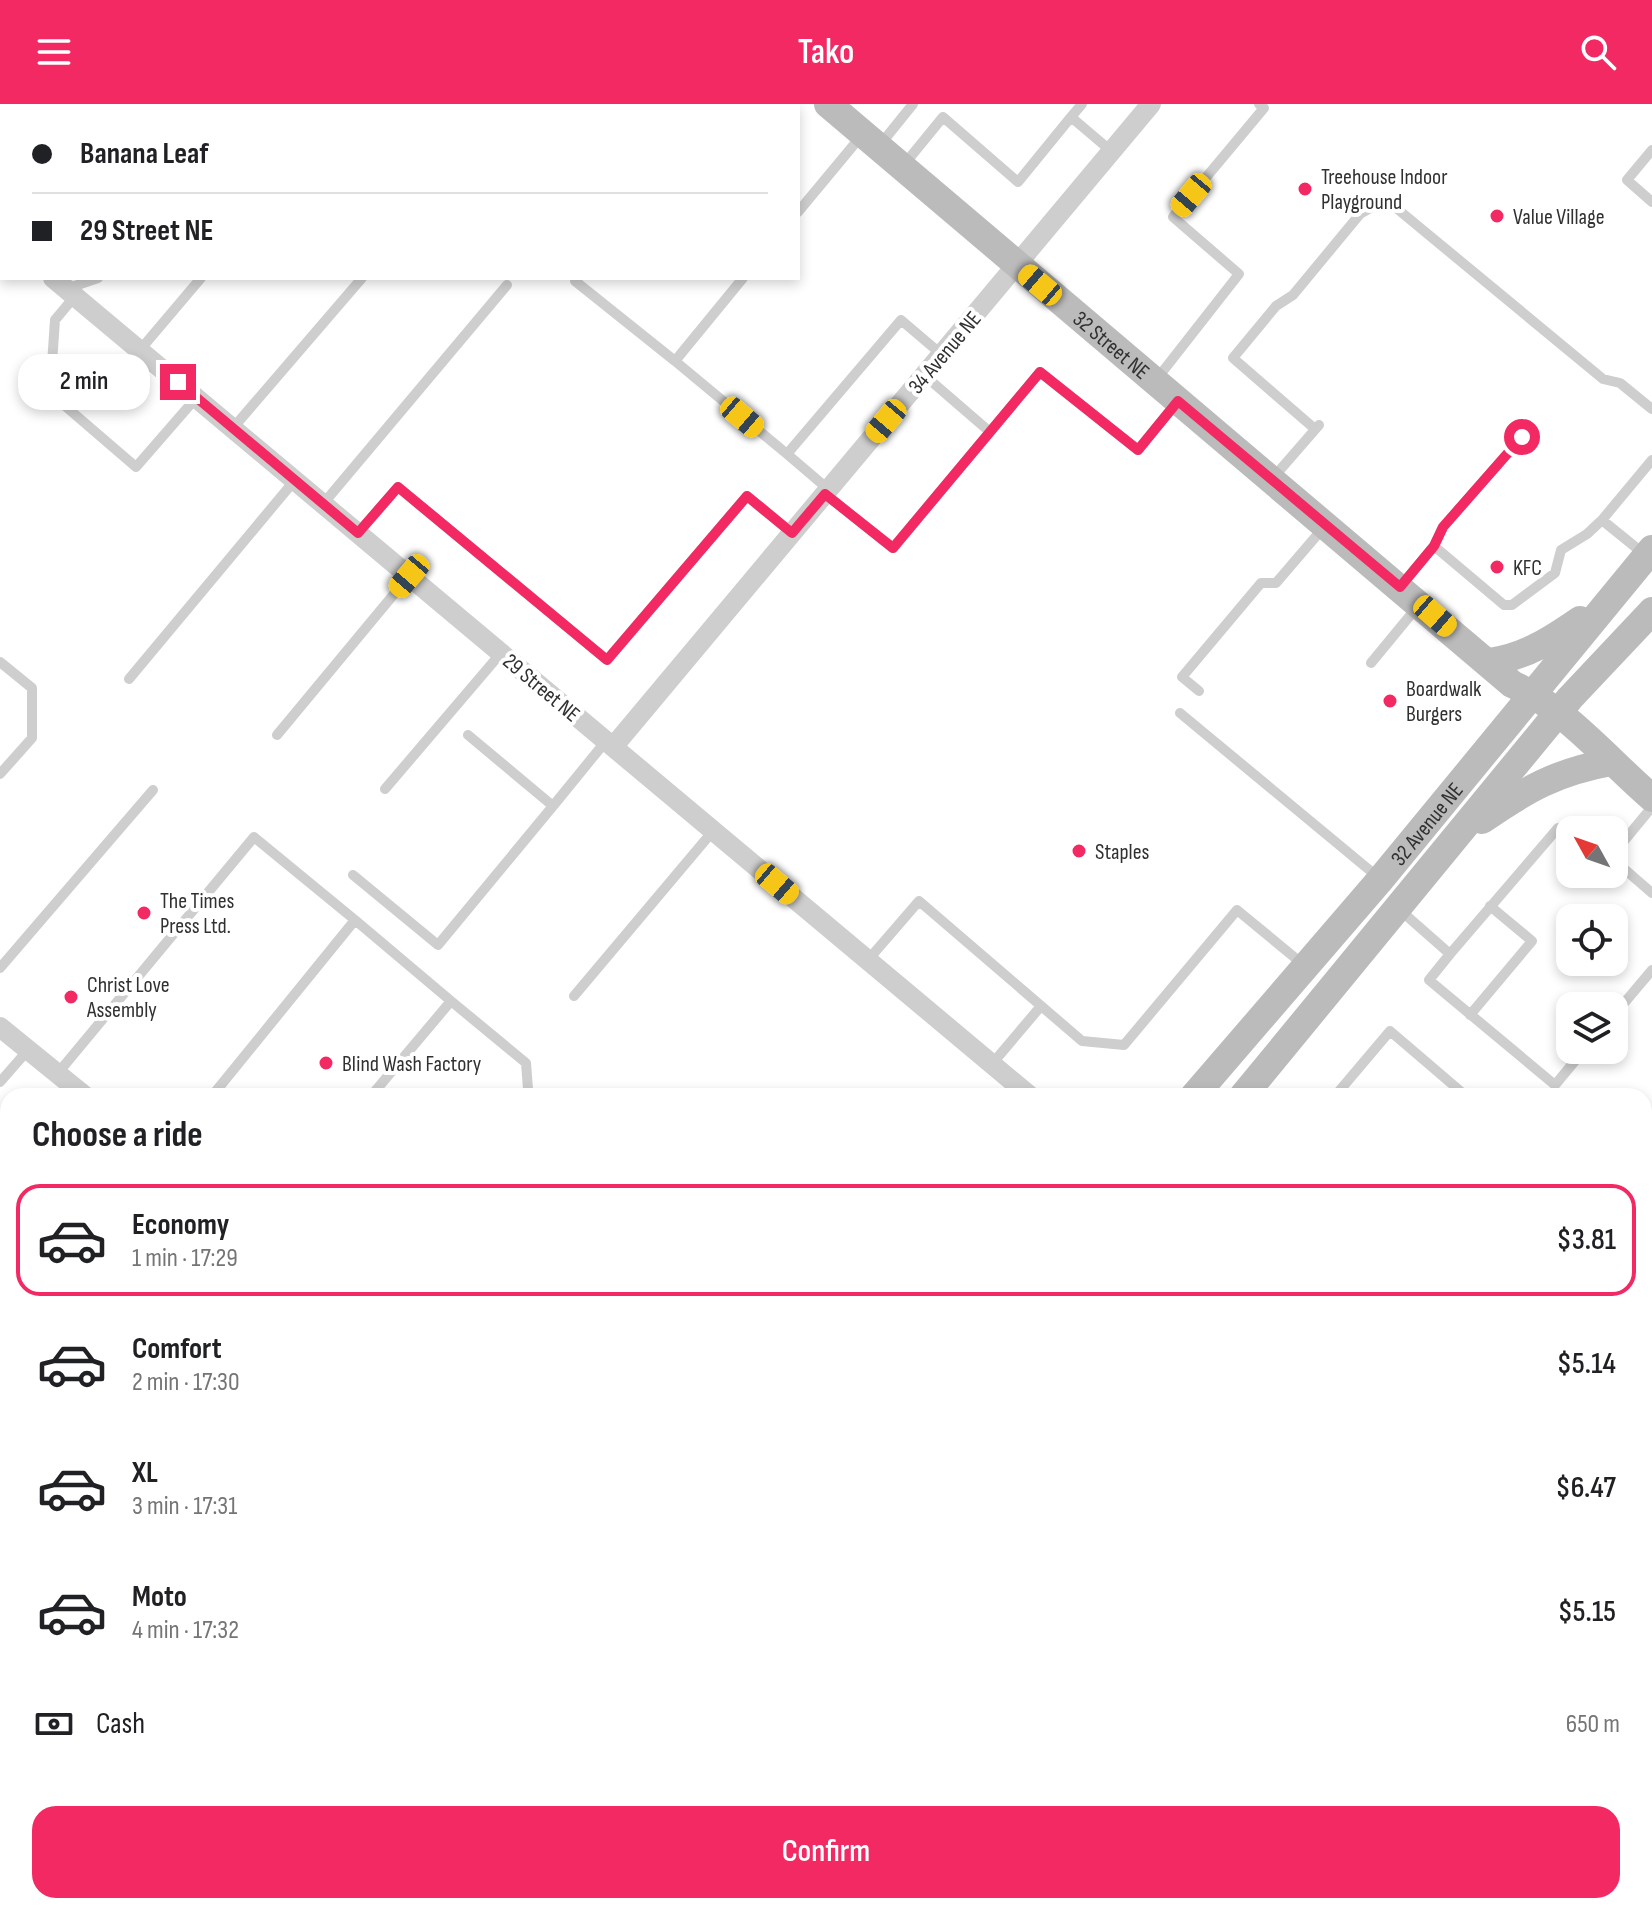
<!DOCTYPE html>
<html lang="en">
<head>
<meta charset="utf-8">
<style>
	:root { --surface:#fff; --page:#f2f2f2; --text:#202124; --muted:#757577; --line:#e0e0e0; --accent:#f22963 }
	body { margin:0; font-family:"Sofia Sans Condensed",sans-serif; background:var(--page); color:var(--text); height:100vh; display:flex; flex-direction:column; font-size:30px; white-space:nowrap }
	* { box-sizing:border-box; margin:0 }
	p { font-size:26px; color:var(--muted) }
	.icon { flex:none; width:44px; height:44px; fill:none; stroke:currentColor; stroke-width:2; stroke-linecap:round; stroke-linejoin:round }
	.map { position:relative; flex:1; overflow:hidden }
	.panel { position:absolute; left:0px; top:984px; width:1652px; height:826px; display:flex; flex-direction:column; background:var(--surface); border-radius:24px 24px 0 0; box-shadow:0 4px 12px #0003 }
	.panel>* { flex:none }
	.top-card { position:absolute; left:0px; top:0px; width:800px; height:176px; box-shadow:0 4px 12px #0003; display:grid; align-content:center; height:176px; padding:0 32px; background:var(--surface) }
	.needle { width:52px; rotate:310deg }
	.controls { position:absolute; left:1556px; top:712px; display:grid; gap:16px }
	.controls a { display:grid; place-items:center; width:72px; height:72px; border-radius:16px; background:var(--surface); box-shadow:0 4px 12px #0003; font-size:40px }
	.end { position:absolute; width:36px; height:36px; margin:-18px; border:10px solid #f22963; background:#fff; box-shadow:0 0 0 4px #fff }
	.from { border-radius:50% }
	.bubble { position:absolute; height:56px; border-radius:24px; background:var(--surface); box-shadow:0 4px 12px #0003; font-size:26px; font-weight:600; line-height:56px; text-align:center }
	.car { position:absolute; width:24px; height:48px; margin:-24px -12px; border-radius:10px; box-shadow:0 0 6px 2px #0007; background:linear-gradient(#f5c518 24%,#345 0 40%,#f5c518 0 76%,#345 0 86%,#f5c518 0) }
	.top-card b { display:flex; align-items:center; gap:28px; height:76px; font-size:30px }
	.top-card b+b { border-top:2px solid var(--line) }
	.top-card i { width:20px; height:20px; background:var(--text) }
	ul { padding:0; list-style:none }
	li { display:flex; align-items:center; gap:24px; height:112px; margin:0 16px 12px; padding:0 16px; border:4px solid transparent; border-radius:24px }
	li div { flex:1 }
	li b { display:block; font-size:30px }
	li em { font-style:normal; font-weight:600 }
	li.selected { border-color:var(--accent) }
	li>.icon { width:72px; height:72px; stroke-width:1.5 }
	h2 { padding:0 32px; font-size:36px; line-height:96px }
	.pay { display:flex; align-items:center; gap:20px; height:88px; padding:0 32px; font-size:30px }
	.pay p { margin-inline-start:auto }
	.button { display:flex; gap:16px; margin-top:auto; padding:16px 32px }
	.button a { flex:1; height:92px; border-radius:24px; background:var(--accent); color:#fff; font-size:32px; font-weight:600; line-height:92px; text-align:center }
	header { display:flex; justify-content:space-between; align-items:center; height:104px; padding:0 32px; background:var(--accent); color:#fff; font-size:36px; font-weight:600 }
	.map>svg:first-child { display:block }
	.green { fill:#eaeede }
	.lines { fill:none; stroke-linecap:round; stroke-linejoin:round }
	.lane { stroke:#cecece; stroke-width:10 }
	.street { stroke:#cecece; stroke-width:20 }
	.secondary { stroke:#bbb; stroke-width:28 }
	.route { stroke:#f22963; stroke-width:10 }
	.poi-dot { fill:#f22963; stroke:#fff; stroke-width:3 }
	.labels { text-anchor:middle; stroke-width:8; stroke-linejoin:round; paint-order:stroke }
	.poi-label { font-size:22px; fill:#313131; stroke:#fff; text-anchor:start }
	.street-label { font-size:22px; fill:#313131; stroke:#fff }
</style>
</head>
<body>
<header><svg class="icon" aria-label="menu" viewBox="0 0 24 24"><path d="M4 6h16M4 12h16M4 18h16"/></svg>Tako<svg class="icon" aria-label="search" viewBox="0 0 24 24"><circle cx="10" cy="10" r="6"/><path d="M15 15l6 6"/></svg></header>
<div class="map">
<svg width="1652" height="1809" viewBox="0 0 1652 1809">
	<rect width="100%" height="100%" fill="#fff"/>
	<path class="green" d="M 1314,1802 L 1609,1802 L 1617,1809 L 1308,1809 Z"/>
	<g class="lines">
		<path class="lane" d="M 101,0 L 104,2
			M 1082,0 L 1071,13 L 1111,47
			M 720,2 L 721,0
			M 880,41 L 913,0
			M 1652,46 L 1627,76 L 1652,98
			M 903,62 L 943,13 L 1018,78 L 1071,13
			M 798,108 L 862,31
			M 578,174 L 575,177 L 675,257
			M 743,174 L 675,257 L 787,350
			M 66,185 L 98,174
			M 75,192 L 55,216 L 50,289 L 136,363 L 196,294
			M 140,246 L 201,174
			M 924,271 L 990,328
			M 1156,276 L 1239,170 L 1173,113 L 1264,4 L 1259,0
			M 233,324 L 362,174
			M 1315,325 L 1233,254 L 1276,202 L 1293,191 L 1360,110 L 1376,101 L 1395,103 L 1603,275 L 1620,279 L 1652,305
			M 1273,374 L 1319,321
			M 828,385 L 787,350 L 901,216 L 941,250
			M 825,390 L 893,444 L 1040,268 L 1138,346 L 1177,298
			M 323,400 L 507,181
			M 1602,416 L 1652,356
			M 358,429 L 398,383 L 607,556 L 747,392 L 792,429
			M 1434,442 L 1504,501 L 1512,501 L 1555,469 L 1561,446 L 1587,430 L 1602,416 L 1644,450
			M 1400,483 L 1434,442 L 1443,423 L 1522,333
			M 0,558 L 32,584 L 32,634 L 0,670
			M 1371,559 L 1418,502
			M 129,575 L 295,376
			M 1199,587 L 1182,573 L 1261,479 L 1276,479 L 1324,423
			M 1180,609 L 1379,774
			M 277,631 L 409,472
			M 468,631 L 553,702 L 606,637
			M 385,685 L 501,549
			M 1614,749 L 1652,703
			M 1614,756 L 1652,789
			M 353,771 L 438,841 L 553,702
			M 1400,806 L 1450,850 L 1558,724 L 1571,721 L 1577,726
			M 1450,850 L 1429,876 L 1555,981 L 1584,946
			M 868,856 L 919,797 L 1082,937 L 1124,941 L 1237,806 L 1305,862
			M 0,864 L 153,686
			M 574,892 L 713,727
			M 1470,911 L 1532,837 L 1490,802
			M 1614,911 L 1652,866
			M 992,960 L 1041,902
			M 58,969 L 254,733 L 355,816
			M 0,978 L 28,946
			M 212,992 L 355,816 L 451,897
			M 371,992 L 451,897 L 526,959 L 528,985
			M 1335,992 L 1390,927 L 1466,992
			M 0,1020 L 8,1027
			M 0,1338 L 8,1347
			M 0,1601 L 8,1592
			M 1644,1649 L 1652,1640
			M 0,1677 L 8,1668
			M 1644,1799 L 1652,1806
			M 718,1802 L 726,1809
			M 795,1802 L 803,1809
			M 862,1802 L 870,1809
			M 51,1809 L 57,1802
			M 130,1809 L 136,1802
			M 222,1809 L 228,1802
			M 424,1809 L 435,1802
			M 658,1809 L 664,1802
			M 883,1809 L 889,1802
			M 923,1809 L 928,1802
			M 1267,1809 L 1273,1802"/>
		<path class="street" d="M 0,129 L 2,131
			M 53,174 L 1030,992
			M 613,643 L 1151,0
			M 0,923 L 85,992
			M 1644,1507 L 1652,1513
			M 1052,1802 L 1060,1809
			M 0,1804 L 6,1809"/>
		<g class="secondary">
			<path id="s1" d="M 828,0 L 1512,580 C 1564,603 1609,657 1652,694"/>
			<path d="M 1489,558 C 1525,553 1551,536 1580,516"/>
			<path d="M 1482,716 C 1527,685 1556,668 1611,658"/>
			<path id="s2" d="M 1194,992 L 1380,776 L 1652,445"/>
			<path d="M 1243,992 L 1570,594 L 1652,507"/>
			<path d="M 509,1809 L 515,1802"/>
			<path d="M 560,1809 L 566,1802"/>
		</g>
	</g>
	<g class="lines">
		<path class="route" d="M 178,278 L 358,429 L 398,383 L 607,556 L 747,392 L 792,429 L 825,390 L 893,444 L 1040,268 L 1138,346 L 1178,297 L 1400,483 L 1434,442 L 1443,423 L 1522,333"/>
	</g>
	<g class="poi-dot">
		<circle cx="1305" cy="85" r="8"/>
		<circle cx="1497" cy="112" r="8"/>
		<circle cx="1497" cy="463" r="8"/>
		<circle cx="1390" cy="597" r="8"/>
		<circle cx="1079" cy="747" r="8"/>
		<circle cx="144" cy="809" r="8"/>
		<circle cx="71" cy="893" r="8"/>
		<circle cx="326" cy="959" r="8"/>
	</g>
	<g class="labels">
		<g class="poi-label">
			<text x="1321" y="80">Treehouse Indoor<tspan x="1321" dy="25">Playground</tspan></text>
			<text x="1513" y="120">Value Village</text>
			<text x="1513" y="471">KFC</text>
			<text x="1406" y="592">Boardwalk<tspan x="1406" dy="25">Burgers</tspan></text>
			<text x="1095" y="755">Staples</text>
			<text x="160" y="804">The Times<tspan x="160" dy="25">Press Ltd.</tspan></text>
			<text x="87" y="888">Christ Love<tspan x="87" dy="25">Assembly</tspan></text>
			<text x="342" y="967">Blind Wash Factory</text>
		</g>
		<g class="street-label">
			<text dy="8" stroke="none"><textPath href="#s1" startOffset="372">32 Street NE</textPath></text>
			<text transform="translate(944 248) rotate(-50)" y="8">34 Avenue NE</text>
			<text transform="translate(542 583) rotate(40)" y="8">29 Street NE</text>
			<text dy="8" stroke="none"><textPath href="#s2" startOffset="358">32 Avenue NE</textPath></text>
		</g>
	</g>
</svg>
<div class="controls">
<a><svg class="needle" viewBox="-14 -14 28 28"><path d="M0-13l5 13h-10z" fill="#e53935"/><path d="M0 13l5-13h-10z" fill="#757577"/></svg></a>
<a><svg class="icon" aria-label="locate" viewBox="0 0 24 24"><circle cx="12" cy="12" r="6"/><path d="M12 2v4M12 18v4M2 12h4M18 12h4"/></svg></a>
<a><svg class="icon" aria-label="layers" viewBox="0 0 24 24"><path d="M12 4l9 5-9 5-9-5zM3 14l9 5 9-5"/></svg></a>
</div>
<i class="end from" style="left:1522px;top:333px"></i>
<i class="end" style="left:178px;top:278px"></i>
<div class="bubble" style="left:18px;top:250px;width:132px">2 min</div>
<i class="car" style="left:1191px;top:91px;rotate:220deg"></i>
<i class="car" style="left:1040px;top:181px;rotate:310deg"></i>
<i class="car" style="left:742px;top:313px;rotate:130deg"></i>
<i class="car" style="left:886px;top:317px;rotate:220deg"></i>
<i class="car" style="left:409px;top:472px;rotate:220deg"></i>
<i class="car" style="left:1435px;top:512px;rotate:131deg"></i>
<i class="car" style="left:777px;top:780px;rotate:130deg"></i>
<div class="top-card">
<b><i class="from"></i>Banana Leaf</b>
<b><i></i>29 Street NE</b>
</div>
<section class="panel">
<h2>Choose a ride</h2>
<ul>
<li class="selected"><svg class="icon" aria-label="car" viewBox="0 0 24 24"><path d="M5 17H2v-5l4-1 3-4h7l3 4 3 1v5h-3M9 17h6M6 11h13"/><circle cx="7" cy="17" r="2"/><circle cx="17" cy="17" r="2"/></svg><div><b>Economy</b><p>1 min · 17:29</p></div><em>$3.81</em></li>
<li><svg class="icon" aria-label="car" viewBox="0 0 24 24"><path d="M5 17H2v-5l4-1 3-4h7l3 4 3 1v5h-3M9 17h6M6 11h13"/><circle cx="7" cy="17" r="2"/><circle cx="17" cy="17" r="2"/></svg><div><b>Comfort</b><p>2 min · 17:30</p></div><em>$5.14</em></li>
<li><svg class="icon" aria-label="car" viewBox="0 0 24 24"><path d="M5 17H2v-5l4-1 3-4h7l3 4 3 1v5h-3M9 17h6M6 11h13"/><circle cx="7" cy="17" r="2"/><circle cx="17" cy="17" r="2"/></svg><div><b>XL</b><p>3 min · 17:31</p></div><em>$6.47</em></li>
<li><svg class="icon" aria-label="car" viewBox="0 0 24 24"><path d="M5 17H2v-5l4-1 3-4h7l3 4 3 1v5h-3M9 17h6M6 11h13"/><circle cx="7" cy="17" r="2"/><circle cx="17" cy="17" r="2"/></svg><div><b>Moto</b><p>4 min · 17:32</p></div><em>$5.15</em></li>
</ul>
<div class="pay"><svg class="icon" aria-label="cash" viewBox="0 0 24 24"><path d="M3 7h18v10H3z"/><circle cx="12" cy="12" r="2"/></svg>Cash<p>650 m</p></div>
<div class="button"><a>Confirm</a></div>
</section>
</div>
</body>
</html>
